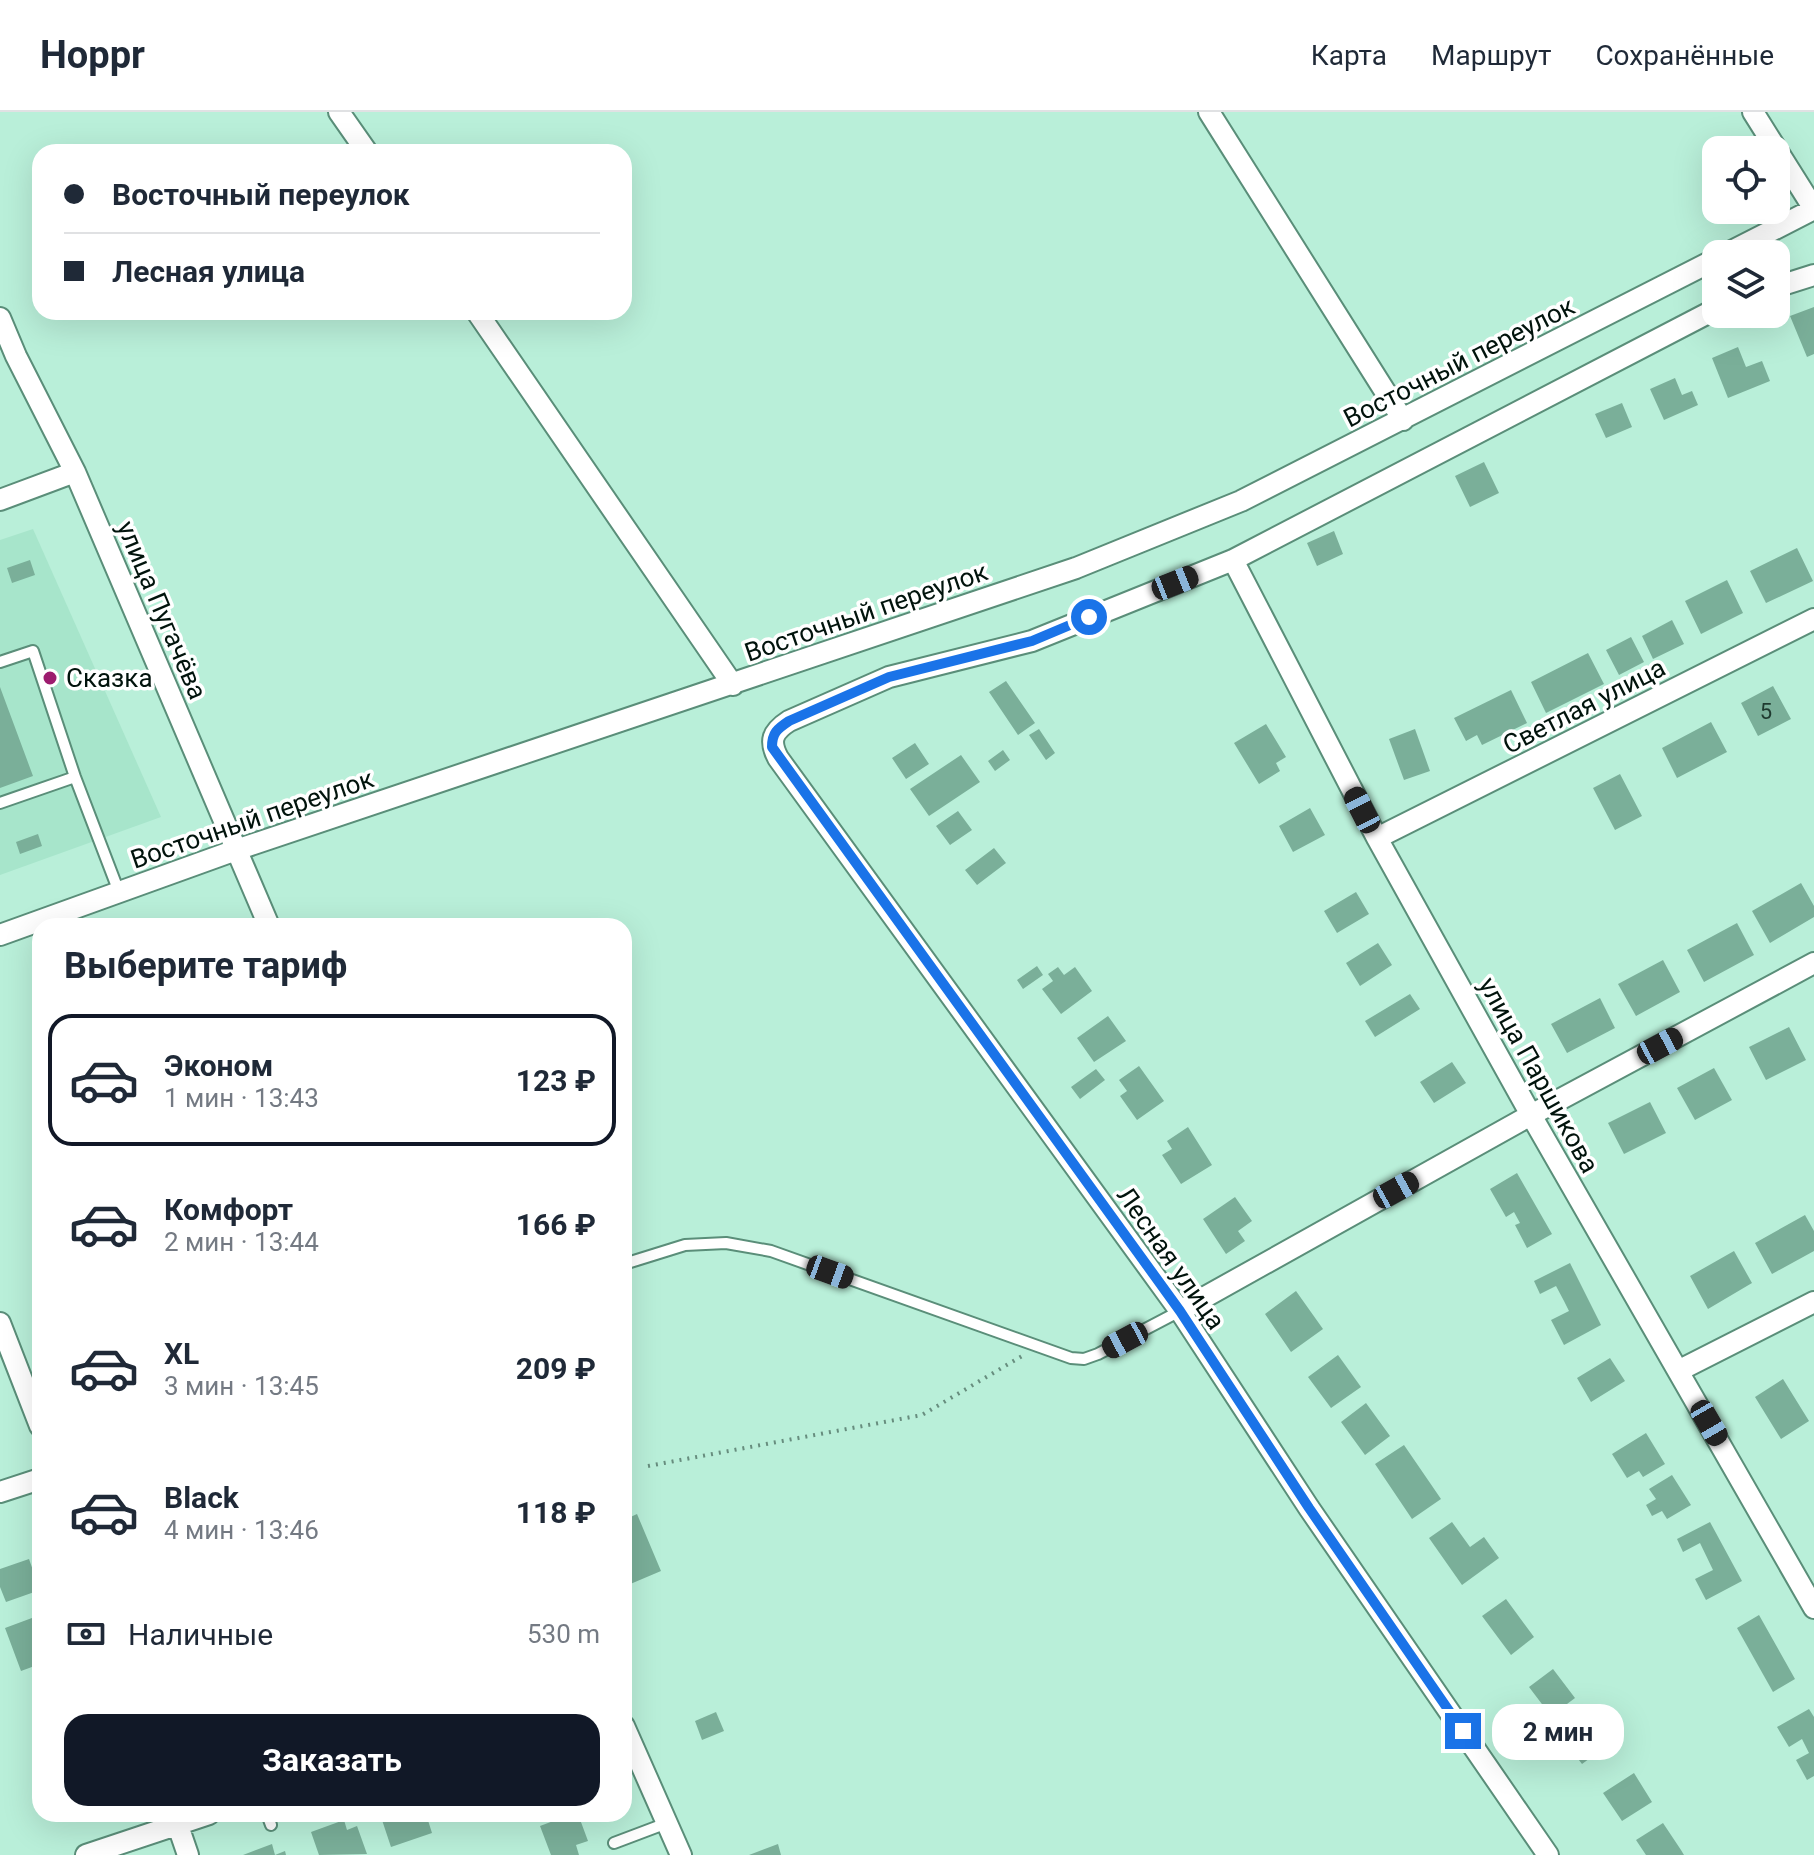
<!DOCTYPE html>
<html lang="ru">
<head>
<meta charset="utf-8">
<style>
	:root { --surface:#fff; --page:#f2f2f3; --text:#1f2937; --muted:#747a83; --line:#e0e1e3; --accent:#111827 }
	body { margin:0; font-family:Roboto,sans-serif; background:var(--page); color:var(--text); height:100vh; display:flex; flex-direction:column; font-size:30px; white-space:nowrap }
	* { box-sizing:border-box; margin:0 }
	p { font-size:26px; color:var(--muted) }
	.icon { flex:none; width:44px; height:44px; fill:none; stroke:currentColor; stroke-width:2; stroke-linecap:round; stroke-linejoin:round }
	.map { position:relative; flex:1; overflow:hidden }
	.details { position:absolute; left:32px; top:806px; width:600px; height:904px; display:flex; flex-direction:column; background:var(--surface); border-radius:24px; box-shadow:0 8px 32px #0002 }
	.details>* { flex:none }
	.top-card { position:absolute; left:32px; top:32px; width:600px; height:176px; border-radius:24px; box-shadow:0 8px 32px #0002; display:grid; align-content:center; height:176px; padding:0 32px; background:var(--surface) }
	.buttons { position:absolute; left:1702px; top:24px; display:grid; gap:16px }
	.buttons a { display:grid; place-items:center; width:88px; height:88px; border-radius:16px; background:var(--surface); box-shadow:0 8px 32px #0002; font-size:40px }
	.end { position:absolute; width:36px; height:36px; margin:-18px; border:10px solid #1a73e8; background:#fff; box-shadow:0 0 0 4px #fff }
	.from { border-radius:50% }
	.bubble { position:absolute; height:56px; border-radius:24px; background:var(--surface); box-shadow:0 8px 32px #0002; font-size:26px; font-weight:700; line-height:56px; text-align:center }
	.car { position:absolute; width:24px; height:48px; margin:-24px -12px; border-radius:10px; box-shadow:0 0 6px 2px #0007; background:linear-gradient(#222 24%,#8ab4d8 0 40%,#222 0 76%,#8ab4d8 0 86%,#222 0) }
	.top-card b { display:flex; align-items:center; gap:28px; height:76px; font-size:30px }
	.top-card b+b { border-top:2px solid var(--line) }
	.top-card i { width:20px; height:20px; background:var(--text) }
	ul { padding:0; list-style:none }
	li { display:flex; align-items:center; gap:24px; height:132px; margin:0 16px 12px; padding:0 16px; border:4px solid transparent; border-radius:24px }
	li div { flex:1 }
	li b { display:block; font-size:30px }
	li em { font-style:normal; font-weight:700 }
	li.current { border-color:var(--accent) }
	li>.icon { width:72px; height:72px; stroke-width:1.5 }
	h2 { padding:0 32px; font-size:36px; line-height:96px }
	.pay { display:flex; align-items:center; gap:20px; height:88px; padding:0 32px; font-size:30px }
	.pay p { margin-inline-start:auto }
	.action { display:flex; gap:16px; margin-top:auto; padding:16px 32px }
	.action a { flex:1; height:92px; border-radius:24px; background:var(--accent); color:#fff; font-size:32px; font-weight:700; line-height:92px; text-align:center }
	header { display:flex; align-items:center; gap:48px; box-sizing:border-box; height:112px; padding:0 40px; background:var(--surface); border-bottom:2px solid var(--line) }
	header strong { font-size:38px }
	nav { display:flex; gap:44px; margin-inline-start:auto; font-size:28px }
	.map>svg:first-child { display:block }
	.built { fill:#a7e5cb }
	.building { fill:#7aaf99 }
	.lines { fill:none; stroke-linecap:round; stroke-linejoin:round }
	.service-casing { stroke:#5a8e79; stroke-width:14 }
	.minor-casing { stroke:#5a8e79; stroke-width:24 }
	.path { stroke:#678d7e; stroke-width:4; stroke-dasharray:2 6; stroke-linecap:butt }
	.service { stroke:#fff; stroke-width:10 }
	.minor { stroke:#fff; stroke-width:20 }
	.route { stroke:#1a73e8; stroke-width:10 }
	.poi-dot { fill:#9d1c6f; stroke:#fff; stroke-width:3 }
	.labels { text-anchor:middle; stroke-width:7; stroke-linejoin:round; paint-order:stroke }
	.number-label { font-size:22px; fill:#1f3a2f }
	.street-label { font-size:26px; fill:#01130c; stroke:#fff }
	.poi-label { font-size:26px; fill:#01130c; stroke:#fff; text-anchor:start }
</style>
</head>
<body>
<header>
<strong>Hoppr</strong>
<nav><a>Карта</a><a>Маршрут</a><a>Сохранённые</a></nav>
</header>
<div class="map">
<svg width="1814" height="1743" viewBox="0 0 1814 1743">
	<rect width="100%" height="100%" fill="#b9efd9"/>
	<path class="built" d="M 33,417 L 161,705 L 0,763 L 0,428 Z"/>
	<path class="building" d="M 1814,195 L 1814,242 L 1807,245 L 1790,204 Z
		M 1738,235 L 1746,255 L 1762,249 L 1770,269 L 1728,286 L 1712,246 Z
		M 1675,266 L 1682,283 L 1692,279 L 1698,293 L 1664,308 L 1650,277 Z
		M 1622,291 L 1632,315 L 1606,326 L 1595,302 Z
		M 1484,350 L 1499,381 L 1470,395 L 1455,364 Z
		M 1334,419 L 1343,442 L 1317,454 L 1307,431 Z
		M 1797,436 L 1813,469 L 1766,491 L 1750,459 Z
		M 30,448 L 35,463 L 12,471 L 7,456 Z
		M 1727,468 L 1743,501 L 1701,522 L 1685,489 Z
		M 1672,508 L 1684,532 L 1653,547 L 1642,524 Z
		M 1631,525 L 1644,550 L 1619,563 L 1606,538 Z
		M 1588,541 L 1604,572 L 1546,601 L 1531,570 Z
		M 1006,569 L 1035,611 L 1018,623 L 989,580 Z
		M 1773,574 L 1791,607 L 1758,624 L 1741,591 Z
		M 0,575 L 33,664 L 0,676 Z
		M 1511,578 L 1527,611 L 1482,633 L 1477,623 L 1466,629 L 1454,606 Z
		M 1711,610 L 1727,640 L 1677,666 L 1662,636 Z
		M 1266,612 L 1286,645 L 1276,651 L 1280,659 L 1259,672 L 1234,631 Z
		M 1039,617 L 1055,641 L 1046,648 L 1029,623 Z
		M 1415,617 L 1430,659 L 1404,668 L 1389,627 Z
		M 915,631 L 929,652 L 906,667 L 892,646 Z
		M 1003,638 L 1010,648 L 995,659 L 988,649 Z
		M 961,643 L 980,670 L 929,704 L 910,677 Z
		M 1620,662 L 1642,704 L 1615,718 L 1593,676 Z
		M 1310,696 L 1325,723 L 1293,740 L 1279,714 Z
		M 958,699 L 972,718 L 950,733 L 936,714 Z
		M 38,722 L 42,734 L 20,742 L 16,730 Z
		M 994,736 L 1006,751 L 977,773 L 965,758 Z
		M 1801,771 L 1814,794 L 1814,805 L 1770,831 L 1752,799 Z
		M 1356,780 L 1369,802 L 1337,821 L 1324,799 Z
		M 1737,811 L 1754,843 L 1704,870 L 1687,838 Z
		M 1378,831 L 1392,853 L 1360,874 L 1346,851 Z
		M 1663,848 L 1680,880 L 1636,904 L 1618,872 Z
		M 1037,854 L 1043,863 L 1023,877 L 1017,868 Z
		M 1058,855 L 1064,863 L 1075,855 L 1092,879 L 1061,902 L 1042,877 L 1053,869 L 1048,862 Z
		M 1410,882 L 1420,897 L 1375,925 L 1365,909 Z
		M 1600,886 L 1615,916 L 1567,941 L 1551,912 Z
		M 1108,904 L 1126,929 L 1094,950 L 1077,926 Z
		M 1789,915 L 1806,948 L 1766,968 L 1749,935 Z
		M 1452,950 L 1466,971 L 1434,991 L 1420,970 Z
		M 1139,954 L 1164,989 L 1137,1008 L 1120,984 L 1127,979 L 1119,968 Z
		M 1714,956 L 1732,988 L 1695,1008 L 1677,976 Z
		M 1096,957 L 1105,968 L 1080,987 L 1071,975 Z
		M 1650,990 L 1666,1021 L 1624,1042 L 1608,1011 Z
		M 1188,1015 L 1212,1053 L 1181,1072 L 1162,1043 L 1172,1037 L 1167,1029 Z
		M 1517,1061 L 1552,1122 L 1527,1136 L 1515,1113 L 1520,1111 L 1514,1100 L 1506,1105 L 1490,1077 Z
		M 1235,1085 L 1252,1109 L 1238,1119 L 1245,1129 L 1226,1142 L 1203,1107 Z
		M 1805,1103 L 1814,1119 L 1814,1139 L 1772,1162 L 1755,1131 Z
		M 1734,1139 L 1752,1171 L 1708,1197 L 1690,1164 Z
		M 1570,1151 L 1601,1213 L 1564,1233 L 1551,1208 L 1569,1199 L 1564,1189 L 1556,1174 L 1540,1182 L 1534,1169 Z
		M 1296,1179 L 1323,1217 L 1291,1240 L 1265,1202 Z
		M 1338,1243 L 1361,1275 L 1331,1296 L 1308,1265 Z
		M 1610,1246 L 1625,1269 L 1591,1290 L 1577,1266 Z
		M 1783,1267 L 1809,1309 L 1781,1327 L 1755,1285 Z
		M 1366,1291 L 1390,1324 L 1365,1343 L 1341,1310 Z
		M 1646,1321 L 1665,1352 L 1643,1365 L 1639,1359 L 1627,1366 L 1612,1342 Z
		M 1404,1333 L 1441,1387 L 1412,1407 L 1375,1352 Z
		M 1672,1363 L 1691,1393 L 1667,1407 L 1662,1399 L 1652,1404 L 1646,1393 L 1656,1387 L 1649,1377 Z
		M 637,1402 L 661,1459 L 628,1473 L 624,1463 L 624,1408 Z
		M 1452,1410 L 1470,1435 L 1484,1425 L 1499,1446 L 1462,1473 L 1429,1426 Z
		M 1710,1410 L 1742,1469 L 1706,1488 L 1695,1467 L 1713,1458 L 1700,1431 L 1683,1440 L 1677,1427 Z
		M 29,1447 L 40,1478 L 6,1490 L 0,1475 L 0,1457 Z
		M 1506,1487 L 1534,1525 L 1511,1543 L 1482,1504 Z
		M 40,1503 L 40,1552 L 21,1559 L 5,1516 Z
		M 1759,1503 L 1795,1567 L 1773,1580 L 1737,1516 Z
		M 1553,1557 L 1575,1586 L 1551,1604 L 1529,1575 Z
		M 1809,1597 L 1814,1605 L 1814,1664 L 1807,1668 L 1796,1648 L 1809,1641 L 1802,1627 L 1789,1635 L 1777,1615 Z
		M 716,1600 L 724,1619 L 702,1628 L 695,1609 Z
		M 1580,1607 L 1585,1614 L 1591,1609 L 1608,1633 L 1582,1652 L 1559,1622 Z
		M 1634,1661 L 1652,1690 L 1622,1709 L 1603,1681 Z
		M 380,1702 L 426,1702 L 432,1721 L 391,1735 Z
		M 572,1702 L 578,1702 L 588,1729 L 576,1733 L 579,1743 L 551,1743 L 540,1714 Z
		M 344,1708 L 347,1718 L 357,1714 L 367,1742 L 319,1743 L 311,1720 Z
		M 1663,1711 L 1681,1738 L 1684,1743 L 1646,1743 L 1636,1728 Z
		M 272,1732 L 275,1743 L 285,1739 L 286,1743 L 243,1743 Z
		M 778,1732 L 781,1743 L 749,1743 Z"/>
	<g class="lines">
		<g class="service-casing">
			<path id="service" d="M 0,550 L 33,539 L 75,665 L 119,780
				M 0,691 L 75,665
				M 624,1152 L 685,1133 L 726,1131 L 771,1139 L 1071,1246 L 1084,1247 L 1098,1242 L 1180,1199
				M 267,1702 L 271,1713
				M 614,1731 L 667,1711"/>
		</g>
		<g class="minor-casing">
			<path id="minor" d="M 339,0 L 367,40
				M 1209,0 L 1403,308
				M 1753,0 L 1814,97
				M 1726,142 L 1814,97
				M 1776,175 L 1814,163
				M 477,200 L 733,573
				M 0,206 L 16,244 L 75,360 L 269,814
				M 0,388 L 75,360
				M 1233,448 L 1377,726 L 1531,1003 L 1814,1496
				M 1377,726 L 1814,507
				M 0,823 L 236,738 L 1076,456 L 1241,389 L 1716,147
				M 1180,1199 L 1531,1003 L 1814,851
				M 0,1211 L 40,1314
				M 1678,1259 L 1814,1190
				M 0,1380 L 40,1367
				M 624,1614 L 681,1743
				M 174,1702 L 188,1743
				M 86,1743 L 209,1702
				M 1548,1743 L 1309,1396 L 1180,1199 L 778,646 C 769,629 772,620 789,609 L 889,565 L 1032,529 L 1233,448 L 1716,197"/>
		</g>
		<path class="path" d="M 648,1354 L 922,1303 L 1022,1244"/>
		<use href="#service" class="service"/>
		<use href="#minor" class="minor"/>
	</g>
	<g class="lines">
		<path class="route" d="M 1089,505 L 1032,529 L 889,565 L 789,609 C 777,617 772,621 772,635 L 1180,1199 L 1309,1396 L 1463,1619"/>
	</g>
	<circle class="poi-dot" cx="50" cy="566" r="8"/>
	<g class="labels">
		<g class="number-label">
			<text x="1766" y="607">5</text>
		</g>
		<g class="street-label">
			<text transform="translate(1459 250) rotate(-27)" y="9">Восточный переулок</text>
			<text transform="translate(162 498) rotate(67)" y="9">улица Пугачёва</text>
			<text transform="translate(866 500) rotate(-19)" y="9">Восточный переулок</text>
			<text transform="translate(1584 594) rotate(-27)" y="9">Светлая улица</text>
			<text transform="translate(252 707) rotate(-19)" y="9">Восточный переулок</text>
			<text transform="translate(1539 963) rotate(61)" y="9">улица Паршикова</text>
			<text transform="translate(1171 1146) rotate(55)" y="9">Лесная улица</text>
		</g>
		<g class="poi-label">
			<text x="66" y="575">Сказка</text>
		</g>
	</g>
</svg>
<div class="buttons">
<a><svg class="icon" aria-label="locate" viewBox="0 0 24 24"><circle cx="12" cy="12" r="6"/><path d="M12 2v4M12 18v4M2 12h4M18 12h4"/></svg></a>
<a><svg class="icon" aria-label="layers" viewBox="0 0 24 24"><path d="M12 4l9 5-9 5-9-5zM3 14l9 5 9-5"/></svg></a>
</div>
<i class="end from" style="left:1089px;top:505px"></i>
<i class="end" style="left:1463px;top:1619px"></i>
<div class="bubble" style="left:1492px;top:1592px;width:132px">2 мин</div>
<i class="car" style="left:1175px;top:471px;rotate:68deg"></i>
<i class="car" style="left:1362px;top:698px;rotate:333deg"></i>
<i class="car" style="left:1660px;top:934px;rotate:62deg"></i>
<i class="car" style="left:1396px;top:1078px;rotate:61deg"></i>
<i class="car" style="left:830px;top:1160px;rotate:110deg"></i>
<i class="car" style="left:1125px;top:1228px;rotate:242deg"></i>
<i class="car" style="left:1709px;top:1311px;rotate:150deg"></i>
<div class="top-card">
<b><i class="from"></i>Восточный переулок</b>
<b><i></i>Лесная улица</b>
</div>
<section class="details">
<h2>Выберите тариф</h2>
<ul>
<li class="current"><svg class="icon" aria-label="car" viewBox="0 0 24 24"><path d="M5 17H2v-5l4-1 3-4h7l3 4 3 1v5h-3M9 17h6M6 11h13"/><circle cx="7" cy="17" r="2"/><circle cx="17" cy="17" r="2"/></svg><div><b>Эконом</b><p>1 мин · 13:43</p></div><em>123 ₽</em></li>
<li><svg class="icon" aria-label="car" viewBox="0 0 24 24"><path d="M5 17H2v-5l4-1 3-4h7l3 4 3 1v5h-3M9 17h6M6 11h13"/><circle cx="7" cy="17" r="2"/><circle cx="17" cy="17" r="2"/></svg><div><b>Комфорт</b><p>2 мин · 13:44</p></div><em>166 ₽</em></li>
<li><svg class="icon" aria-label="car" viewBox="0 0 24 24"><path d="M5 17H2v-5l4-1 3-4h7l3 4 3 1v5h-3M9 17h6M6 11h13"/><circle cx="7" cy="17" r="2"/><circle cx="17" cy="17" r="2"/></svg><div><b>XL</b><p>3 мин · 13:45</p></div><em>209 ₽</em></li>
<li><svg class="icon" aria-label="car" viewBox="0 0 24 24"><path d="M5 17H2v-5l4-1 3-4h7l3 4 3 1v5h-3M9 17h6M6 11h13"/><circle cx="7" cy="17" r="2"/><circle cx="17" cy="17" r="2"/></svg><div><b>Black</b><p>4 мин · 13:46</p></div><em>118 ₽</em></li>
</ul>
<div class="pay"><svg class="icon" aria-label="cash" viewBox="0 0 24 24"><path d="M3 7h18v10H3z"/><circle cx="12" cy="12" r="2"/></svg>Наличные<p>530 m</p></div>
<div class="action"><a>Заказать</a></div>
</section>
</div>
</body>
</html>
